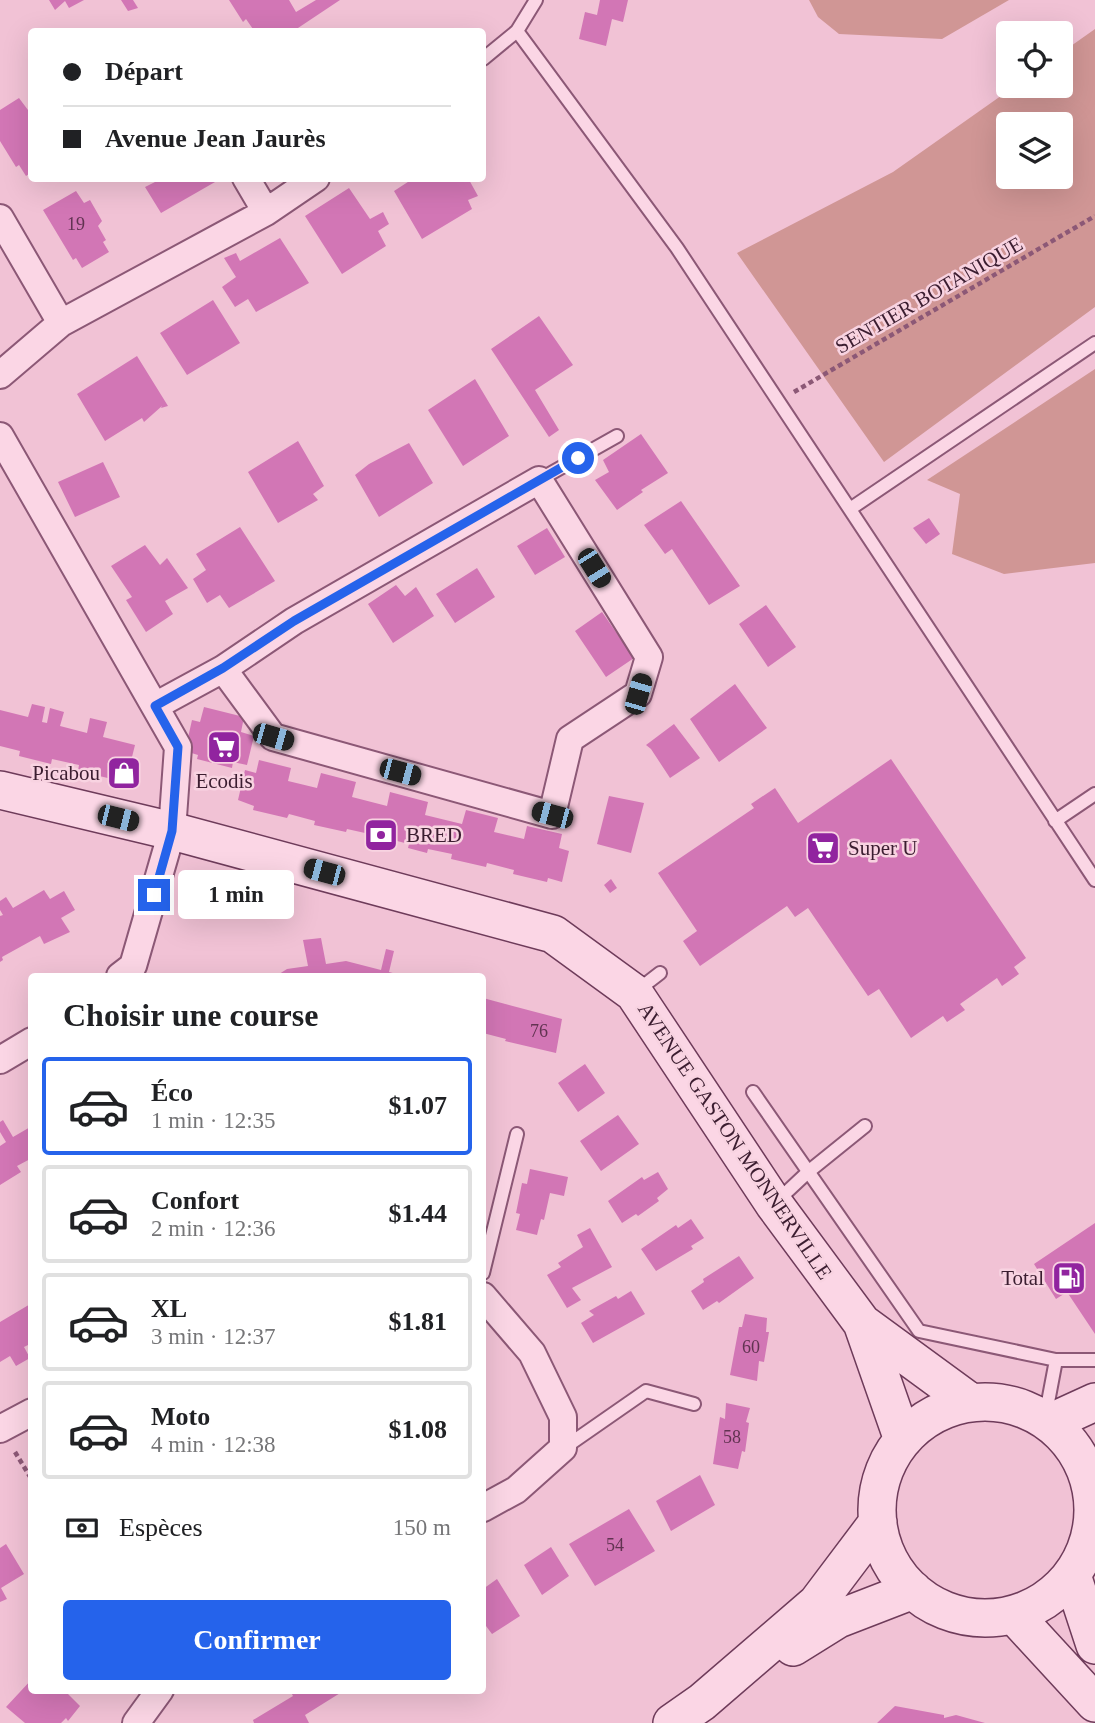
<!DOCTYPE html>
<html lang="fr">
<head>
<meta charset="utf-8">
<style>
	:root { --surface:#fff; --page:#f2f2f2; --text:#202124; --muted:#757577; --line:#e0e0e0; --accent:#2563eb }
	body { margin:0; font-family:"Times New Roman",serif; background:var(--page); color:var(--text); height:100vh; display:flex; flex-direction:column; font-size:26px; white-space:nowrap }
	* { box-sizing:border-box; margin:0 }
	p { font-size:23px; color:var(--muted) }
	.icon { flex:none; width:38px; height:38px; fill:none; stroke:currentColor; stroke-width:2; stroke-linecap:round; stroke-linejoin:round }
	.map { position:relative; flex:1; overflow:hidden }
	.sheet { position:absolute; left:28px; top:973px; width:458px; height:721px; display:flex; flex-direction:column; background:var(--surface); border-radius:7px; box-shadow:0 7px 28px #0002 }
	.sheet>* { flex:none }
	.guide { position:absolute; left:28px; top:28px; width:458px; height:154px; border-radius:7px; box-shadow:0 7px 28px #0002; display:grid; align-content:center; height:154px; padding:0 35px; background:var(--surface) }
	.buttons { position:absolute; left:996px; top:21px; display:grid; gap:14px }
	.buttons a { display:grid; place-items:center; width:77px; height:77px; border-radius:7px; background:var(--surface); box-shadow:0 7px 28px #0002; font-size:35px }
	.end { position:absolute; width:32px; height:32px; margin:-16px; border:9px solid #2563eb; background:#fff; box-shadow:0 0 0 4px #fff }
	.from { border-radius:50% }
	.bubble { position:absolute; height:49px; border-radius:7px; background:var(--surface); box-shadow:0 7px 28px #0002; font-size:23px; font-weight:700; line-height:49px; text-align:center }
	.car { position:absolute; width:21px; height:42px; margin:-21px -10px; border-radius:9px; box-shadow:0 0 5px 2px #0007; background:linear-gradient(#222 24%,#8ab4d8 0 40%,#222 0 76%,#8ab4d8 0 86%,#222 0) }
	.guide b { display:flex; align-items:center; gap:24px; height:66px; font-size:26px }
	.guide b+b { border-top:2px solid var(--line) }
	.guide i { width:18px; height:18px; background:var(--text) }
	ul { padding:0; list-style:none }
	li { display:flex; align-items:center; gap:21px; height:98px; margin:0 14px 10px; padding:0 21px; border:4px solid var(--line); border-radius:7px }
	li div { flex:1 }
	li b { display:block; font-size:26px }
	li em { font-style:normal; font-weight:700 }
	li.active { border-color:var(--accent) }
	li>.icon { width:63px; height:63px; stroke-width:1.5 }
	h2 { padding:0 35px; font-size:32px; line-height:84px }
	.pay { display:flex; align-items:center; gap:18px; height:77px; padding:0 35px; font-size:26px }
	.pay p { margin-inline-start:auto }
	.button { display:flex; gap:14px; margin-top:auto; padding:14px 35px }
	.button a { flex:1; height:80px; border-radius:7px; background:var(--accent); color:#fff; font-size:28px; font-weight:700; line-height:80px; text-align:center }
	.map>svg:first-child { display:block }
	.green { fill:#d09695; fill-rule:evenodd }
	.building { fill:#d276b5 }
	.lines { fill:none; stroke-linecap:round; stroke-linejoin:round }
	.lane-casing { stroke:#8c5876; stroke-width:16 }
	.street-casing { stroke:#8c5876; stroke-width:30 }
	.secondary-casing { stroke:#6e3b5a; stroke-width:40 }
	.path { stroke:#8c5876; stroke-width:4.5; stroke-dasharray:5 3.5; stroke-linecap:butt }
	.lane { stroke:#fbd6e5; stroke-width:12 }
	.street { stroke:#fbd6e5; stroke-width:26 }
	.secondary { stroke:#fbd6e5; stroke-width:37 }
	.route { stroke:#2563eb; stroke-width:9 }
	.labels { text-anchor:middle; stroke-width:5; stroke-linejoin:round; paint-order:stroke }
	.number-label { font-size:18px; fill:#613351 }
	.street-label { font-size:21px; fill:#3b1d30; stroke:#f8d3e1 }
	.poi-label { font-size:21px; fill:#3b1d30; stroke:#f8d3e1; text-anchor:end }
</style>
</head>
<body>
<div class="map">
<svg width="1095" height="1723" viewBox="0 0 1095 1723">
	<rect width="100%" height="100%" fill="#f1c2d5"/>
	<path class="green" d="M 809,0 L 1009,0 L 942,39 L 839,34 L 818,17 Z
		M 1095,29 L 1095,307 L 884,462 L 737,253 L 893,172 L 1015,86 L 1060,86 L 1061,53 ZM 1008,124 L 1060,124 L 1060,177 L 1008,177 Z
		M 1095,369 L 1095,563 L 1004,574 L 952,554 L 960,494 L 927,480 Z"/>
	<path class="building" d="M 49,0 L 84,0 L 69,8 L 65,1 L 55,10 Z
		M 121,0 L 133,0 L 138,8 L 128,11 Z
		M 229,0 L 289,0 L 296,12 L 316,0 L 340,0 L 292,32 L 255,32 L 246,19 L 243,22 Z
		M 600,0 L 628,0 L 623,22 L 612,19 L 606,46 L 579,39 L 585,12 L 597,15 Z
		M 19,98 L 28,110 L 32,106 L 32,172 L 26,176 L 19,165 L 16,167 L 0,141 L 0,110 Z
		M 153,178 L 222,178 L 161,213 L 145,187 L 155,182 Z
		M 414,178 L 468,178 L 478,196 L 468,200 L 472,209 L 422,239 L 394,191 Z
		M 349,188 L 370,219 L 383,212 L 389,224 L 378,231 L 386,246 L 342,274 L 305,216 Z
		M 76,191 L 84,203 L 90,200 L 102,221 L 98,226 L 106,240 L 103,242 L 109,252 L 82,268 L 76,258 L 73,260 L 43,210 Z
		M 280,238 L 309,283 L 256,312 L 248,299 L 235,307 L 222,287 L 236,277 L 224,258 L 236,253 L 240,261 Z
		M 213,300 L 240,343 L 187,375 L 160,333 Z
		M 539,316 L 573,365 L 535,390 L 559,430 L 549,437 L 491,349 Z
		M 137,356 L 168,406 L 161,408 L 162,406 L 144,422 L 142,418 L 105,441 L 77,394 Z
		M 475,379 L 509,436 L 463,466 L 428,410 Z
		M 641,434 L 668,473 L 641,490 L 643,492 L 617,510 L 595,480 L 609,472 L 603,460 Z
		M 298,441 L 324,486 L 313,494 L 318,500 L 278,523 L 248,472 Z
		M 409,443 L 433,483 L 379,517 L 355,475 L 369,464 Z
		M 103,462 L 120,497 L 75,517 L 58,482 Z
		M 681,501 L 740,586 L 709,605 L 672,549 L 665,554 L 644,525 Z
		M 929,518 L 940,534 L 926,544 L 913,528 Z
		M 240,527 L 275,581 L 229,608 L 220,595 L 207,603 L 193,579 L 206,570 L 196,554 Z
		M 547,528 L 565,557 L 535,575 L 517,546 Z
		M 145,545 L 160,565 L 167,558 L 188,588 L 165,601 L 173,614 L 146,632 L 126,600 L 132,597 L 111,566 Z
		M 477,568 L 495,597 L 455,623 L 436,594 Z
		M 396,585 L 405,596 L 416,587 L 434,616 L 393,643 L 368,604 Z
		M 766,605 L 796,647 L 768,667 L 739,624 Z
		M 602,612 L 634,658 L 606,677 L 575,631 Z
		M 735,684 L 767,728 L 719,762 L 690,719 Z
		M 32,704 L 45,707 L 42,722 L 47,723 L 50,708 L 64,712 L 60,726 L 87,733 L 90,718 L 107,722 L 103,737 L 135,745 L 127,777 L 114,774 L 112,779 L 78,771 L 79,765 L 52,759 L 51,764 L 19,756 L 20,751 L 0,746 L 0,710 L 28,717 Z
		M 204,707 L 244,717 L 241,732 L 254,736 L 247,765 L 233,762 L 232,768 L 197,759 L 198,755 L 185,751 L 192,720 L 200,722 Z
		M 674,724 L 700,758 L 670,778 L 651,749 L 646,745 Z
		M 891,759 L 1026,958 L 1014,967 L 1019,974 L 1002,986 L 997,978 L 960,1004 L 965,1010 L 947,1022 L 943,1016 L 911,1038 L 879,989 L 868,996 L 808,908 L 795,917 L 787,906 L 700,966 L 683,941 L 697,931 L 658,873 L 754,808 L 751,804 L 775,788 L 798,823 Z
		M 259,760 L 291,768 L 288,781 L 317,788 L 321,773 L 356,782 L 352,797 L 387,806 L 390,792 L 428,802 L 425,815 L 462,824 L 466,810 L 498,818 L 494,832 L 524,839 L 527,826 L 562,834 L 559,848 L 569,851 L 562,882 L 548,878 L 547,882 L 513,874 L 514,870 L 487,863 L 486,867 L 451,859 L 452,854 L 428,849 L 427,853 L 408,848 L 409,844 L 393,840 L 392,844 L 373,839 L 374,835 L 347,829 L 346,832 L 314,825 L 315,821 L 289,814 L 287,818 L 253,810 L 254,806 L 238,800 L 245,770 L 256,773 Z
		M 609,796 L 644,803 L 631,853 L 597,844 Z
		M 611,879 L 617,888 L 610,893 L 604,885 Z
		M 44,890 L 50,899 L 64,891 L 75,910 L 61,918 L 70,932 L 44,944 L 40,936 L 2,957 L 3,960 L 0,962 L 0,916 L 3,915 L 0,910 L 0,901 L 6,897 L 13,908 Z
		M 321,938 L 326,964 L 346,961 L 381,970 L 386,949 L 394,951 L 389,972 L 404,976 L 276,976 L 287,969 L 308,966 L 303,940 Z
		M 483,998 L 562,1019 L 556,1053 L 505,1041 L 506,1039 L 483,1033 Z
		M 585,1064 L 605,1093 L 578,1112 L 558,1083 Z
		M 618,1115 L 639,1144 L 601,1171 L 580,1141 Z
		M 3,1120 L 13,1137 L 32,1126 L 32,1158 L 17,1166 L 21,1172 L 0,1185 L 0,1146 L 6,1142 L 0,1132 L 0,1122 Z
		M 530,1169 L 568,1177 L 564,1196 L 550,1193 L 544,1220 L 541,1219 L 537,1235 L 516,1230 L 520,1214 L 516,1213 L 522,1183 L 527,1184 Z
		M 658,1172 L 668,1189 L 657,1198 L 659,1201 L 638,1216 L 636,1214 L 622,1223 L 608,1201 L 642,1177 L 644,1180 Z
		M 691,1219 L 704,1238 L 691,1246 L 693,1249 L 656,1271 L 641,1249 L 676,1225 L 678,1228 Z
		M 1095,1223 L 1095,1334 L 1067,1292 L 1056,1299 L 1034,1264 Z
		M 590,1228 L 612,1267 L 572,1288 L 581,1300 L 567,1308 L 547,1275 L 561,1267 L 558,1263 L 583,1247 L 577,1235 Z
		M 739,1256 L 754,1278 L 719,1303 L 717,1301 L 703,1310 L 691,1291 L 704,1282 L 703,1279 Z
		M 631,1291 L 645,1314 L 593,1343 L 581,1323 L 594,1315 L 589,1311 L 616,1296 L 618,1299 Z
		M 32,1303 L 32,1343 L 24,1347 L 30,1358 L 16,1366 L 10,1356 L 0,1362 L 0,1322 Z
		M 745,1314 L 767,1318 L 766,1332 L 769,1332 L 764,1362 L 759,1361 L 757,1381 L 730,1375 L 739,1327 L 742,1327 Z
		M 726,1403 L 750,1408 L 746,1422 L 749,1423 L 745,1452 L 742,1451 L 738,1469 L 713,1464 L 720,1417 L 725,1419 Z
		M 700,1475 L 715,1505 L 671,1531 L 656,1501 Z
		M 629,1509 L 655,1551 L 595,1586 L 569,1544 Z
		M 6,1544 L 24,1574 L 1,1588 L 7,1599 L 0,1602 L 0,1548 Z
		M 551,1547 L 569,1576 L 542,1595 L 524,1565 Z
		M 497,1579 L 520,1616 L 492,1634 L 486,1626 L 483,1629 L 483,1589 Z
		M 32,1679 L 32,1690 L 64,1690 L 80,1706 L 68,1721 L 66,1718 L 61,1723 L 25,1723 L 6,1707 Z
		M 290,1690 L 345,1690 L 305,1715 L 309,1723 L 254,1723 L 253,1720 L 293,1696 Z
		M 895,1706 L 944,1715 L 944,1718 L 956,1715 L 985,1723 L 877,1723 Z"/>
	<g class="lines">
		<g class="lane-casing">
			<path id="lane" d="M 517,31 L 536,0
				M 483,59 L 517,31 L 677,248 L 1095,880
				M 539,480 L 617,436
				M 850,509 L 1095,343
				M 1055,821 L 1095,794
				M 638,990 L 660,973
				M 753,1092 L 919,1331 L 1056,1360 L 1095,1360
				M 775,1203 L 808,1172 L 865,1126
				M 483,1273 L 517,1134
				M 1045,1418 L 1056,1360
				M 564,1448 L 646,1391 L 694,1404"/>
		</g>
		<g class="street-casing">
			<path id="street" d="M 246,178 L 266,212
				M 0,218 L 61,323
				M 0,375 L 61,323 L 266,212 L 316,178
				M 0,436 L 178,747 L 172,831 L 133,966 L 120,976
				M 155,706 L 223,669 L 294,621 L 539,480 L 649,657 L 638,694 L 570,739 L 552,815 L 273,737 L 223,669
				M 0,1060 L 32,1041
				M 483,1296 L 532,1353 L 563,1417 L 563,1448 L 516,1490 L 483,1508
				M 0,1429 L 32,1412
				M 136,1723 L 160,1690"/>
		</g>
		<g class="secondary-casing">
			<path id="secondary" d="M 0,790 L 172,831 L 553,934 L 634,993 L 774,1204 L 862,1323 L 903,1440
				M 862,1323 L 970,1402
				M877 1510a108 108 0 1 1 216 0a108 108 0 1 1-216 0Z
				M 1049,1423 L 1095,1402
				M 1072,1575 L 1095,1645
				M 1014,1615 L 1095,1703
				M 793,1647 L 838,1619 L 913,1590
				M 672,1723 L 702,1702 L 817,1603 L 878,1522"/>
		</g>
		<path class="path" d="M 794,392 L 1095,216
			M 15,1452 L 32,1480"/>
		<use href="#lane" class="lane"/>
		<use href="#street" class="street"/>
		<use href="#secondary" class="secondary"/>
	</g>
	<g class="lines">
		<path class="route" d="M 154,895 L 172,831 L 178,747 L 155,706 L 223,668 L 294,621 L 578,458"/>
	</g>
	<defs>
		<g id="supermarket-square" transform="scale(1.75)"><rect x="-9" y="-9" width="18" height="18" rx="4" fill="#91249f" stroke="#f8d3e1"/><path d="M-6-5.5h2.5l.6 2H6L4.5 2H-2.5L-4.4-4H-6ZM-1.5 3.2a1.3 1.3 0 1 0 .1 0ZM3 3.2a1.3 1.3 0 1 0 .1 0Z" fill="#fff"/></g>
		<g id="shop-square" transform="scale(1.75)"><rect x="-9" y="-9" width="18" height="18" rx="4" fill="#91249f" stroke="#f8d3e1"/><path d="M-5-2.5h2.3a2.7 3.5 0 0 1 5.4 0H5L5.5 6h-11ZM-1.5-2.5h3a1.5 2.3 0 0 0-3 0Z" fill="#fff"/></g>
		<g id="bank-square" transform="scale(1.75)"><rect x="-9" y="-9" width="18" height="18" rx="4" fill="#91249f" stroke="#f8d3e1"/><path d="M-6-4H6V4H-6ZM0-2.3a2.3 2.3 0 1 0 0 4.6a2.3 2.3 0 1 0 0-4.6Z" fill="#fff"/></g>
		<g id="fuel-square" transform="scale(1.75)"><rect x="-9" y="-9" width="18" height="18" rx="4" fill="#91249f" stroke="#f8d3e1"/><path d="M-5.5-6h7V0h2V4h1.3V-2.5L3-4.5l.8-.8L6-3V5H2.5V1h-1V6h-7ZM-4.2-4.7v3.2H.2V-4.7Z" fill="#fff"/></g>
	</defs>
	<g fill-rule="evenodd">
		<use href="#supermarket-square" x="224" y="747"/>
		<use href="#shop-square" x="124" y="773"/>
		<use href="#bank-square" x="381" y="835"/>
		<use href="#supermarket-square" x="823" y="848"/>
		<use href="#fuel-square" x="1069" y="1278"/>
	</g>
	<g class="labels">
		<g class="number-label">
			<text x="76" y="230">19</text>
			<text x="539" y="1037">76</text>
			<text x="751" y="1353">60</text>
			<text x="732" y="1443">58</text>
			<text x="615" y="1551">54</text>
		</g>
		<g class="street-label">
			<text transform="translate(929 295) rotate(-30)" y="7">SENTIER BOTANIQUE</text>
			<text transform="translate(735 1141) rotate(56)" y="7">AVENUE GASTON MONNERVILLE</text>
		</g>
		<g class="poi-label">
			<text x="100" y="780">Picabou</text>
			<text x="224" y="788" text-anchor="middle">Ecodis</text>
			<text x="406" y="842" text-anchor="start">BRED</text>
			<text x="848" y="855" text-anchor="start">Super U</text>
			<text x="1044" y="1285">Total</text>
		</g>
	</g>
</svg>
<div class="buttons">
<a><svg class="icon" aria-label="locate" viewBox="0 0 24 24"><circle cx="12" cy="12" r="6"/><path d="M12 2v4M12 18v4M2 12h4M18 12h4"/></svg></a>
<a><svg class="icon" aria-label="layers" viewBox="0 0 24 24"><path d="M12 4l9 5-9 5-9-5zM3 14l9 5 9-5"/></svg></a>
</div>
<i class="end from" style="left:578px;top:458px"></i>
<i class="end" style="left:154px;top:895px"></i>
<div class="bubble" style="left:178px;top:870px;width:116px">1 min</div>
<i class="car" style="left:594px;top:568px;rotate:148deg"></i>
<i class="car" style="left:638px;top:694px;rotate:16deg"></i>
<i class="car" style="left:273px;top:737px;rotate:106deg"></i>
<i class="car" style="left:400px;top:772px;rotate:105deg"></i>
<i class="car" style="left:552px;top:815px;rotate:285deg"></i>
<i class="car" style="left:118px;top:818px;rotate:104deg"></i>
<i class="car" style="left:324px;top:872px;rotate:285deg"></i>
<div class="guide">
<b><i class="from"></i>Départ</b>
<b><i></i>Avenue Jean Jaurès</b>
</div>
<section class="sheet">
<h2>Choisir une course</h2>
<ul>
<li class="active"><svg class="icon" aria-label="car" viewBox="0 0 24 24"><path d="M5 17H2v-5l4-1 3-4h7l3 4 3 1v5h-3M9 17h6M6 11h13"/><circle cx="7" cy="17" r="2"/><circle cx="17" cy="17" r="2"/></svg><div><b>Éco</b><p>1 min · 12:35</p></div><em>$1.07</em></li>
<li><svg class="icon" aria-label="car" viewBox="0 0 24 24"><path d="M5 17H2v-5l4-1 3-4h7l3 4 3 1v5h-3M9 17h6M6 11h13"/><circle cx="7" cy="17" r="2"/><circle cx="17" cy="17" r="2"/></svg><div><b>Confort</b><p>2 min · 12:36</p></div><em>$1.44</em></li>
<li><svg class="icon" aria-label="car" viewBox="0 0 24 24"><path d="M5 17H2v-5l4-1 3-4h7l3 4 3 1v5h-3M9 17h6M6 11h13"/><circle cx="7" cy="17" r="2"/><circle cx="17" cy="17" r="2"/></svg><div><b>XL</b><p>3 min · 12:37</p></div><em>$1.81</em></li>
<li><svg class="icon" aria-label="car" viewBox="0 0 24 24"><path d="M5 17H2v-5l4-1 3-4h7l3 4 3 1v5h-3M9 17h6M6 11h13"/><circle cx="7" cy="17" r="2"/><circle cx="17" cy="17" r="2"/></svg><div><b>Moto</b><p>4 min · 12:38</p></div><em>$1.08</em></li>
</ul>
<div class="pay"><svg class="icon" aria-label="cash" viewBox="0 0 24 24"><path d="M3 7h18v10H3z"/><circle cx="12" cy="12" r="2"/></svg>Espèces<p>150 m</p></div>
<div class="button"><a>Confirmer</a></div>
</section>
</div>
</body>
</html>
